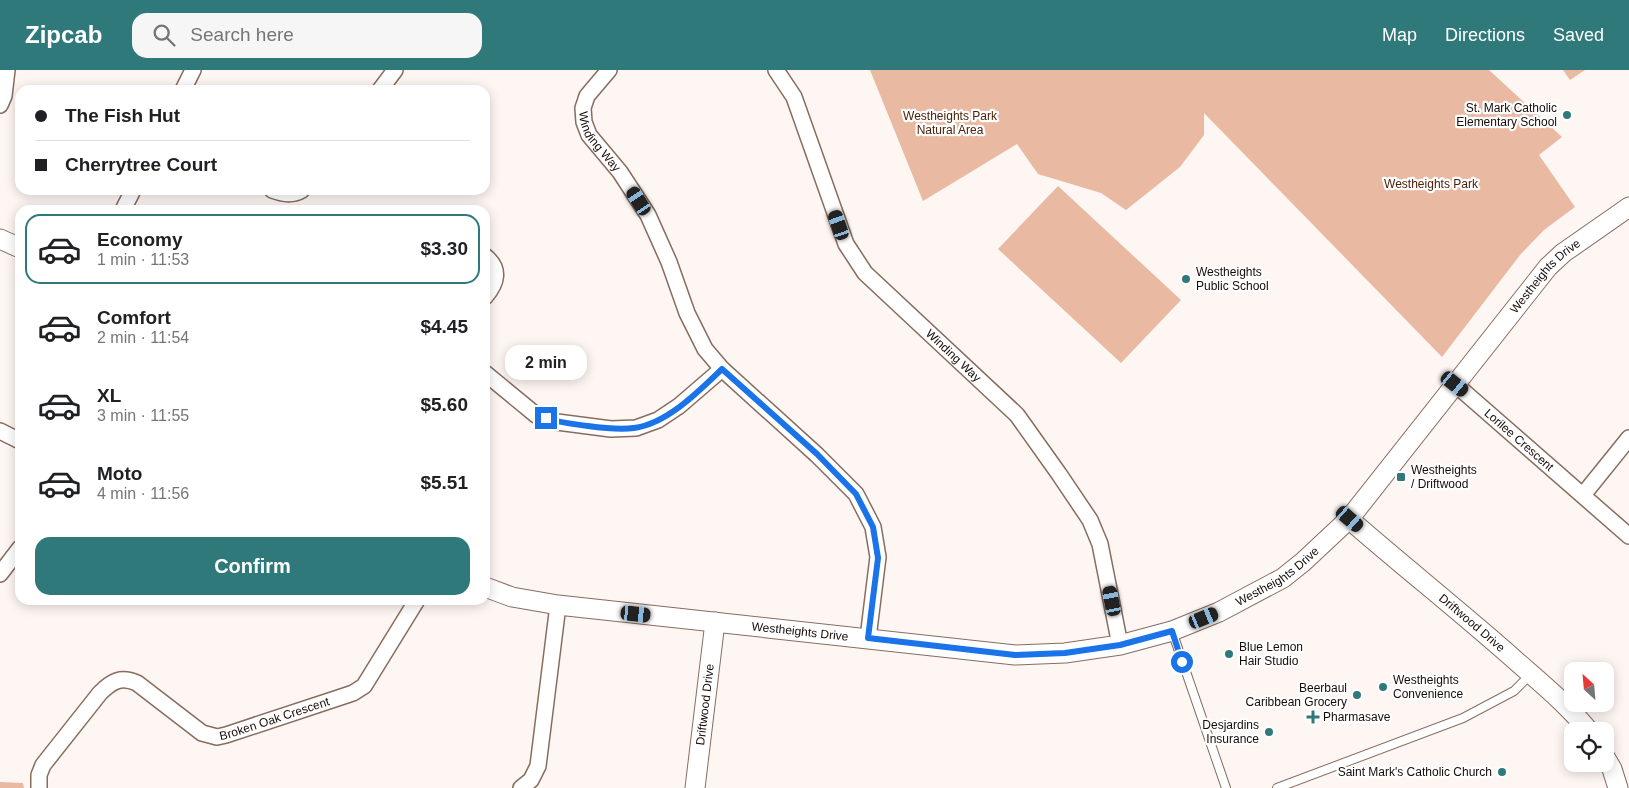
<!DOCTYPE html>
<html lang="en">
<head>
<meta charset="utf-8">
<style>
	:root { --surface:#fff; --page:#f6f6f6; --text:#202124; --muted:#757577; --line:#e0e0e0; --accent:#2f797b }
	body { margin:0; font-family:Arial,sans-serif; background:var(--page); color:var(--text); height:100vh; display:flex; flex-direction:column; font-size:19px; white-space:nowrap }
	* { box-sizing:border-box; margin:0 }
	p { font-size:16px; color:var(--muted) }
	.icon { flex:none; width:28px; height:28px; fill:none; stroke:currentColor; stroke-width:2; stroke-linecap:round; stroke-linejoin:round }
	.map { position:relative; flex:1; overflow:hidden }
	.side { position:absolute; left:15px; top:135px; width:475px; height:400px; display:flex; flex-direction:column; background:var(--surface); border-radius:15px; box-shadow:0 2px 12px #0003 }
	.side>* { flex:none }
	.banner { position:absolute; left:15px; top:15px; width:475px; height:110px; border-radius:15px; box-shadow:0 2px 12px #0003; display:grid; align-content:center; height:110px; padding:0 20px; background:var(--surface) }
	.needle { width:32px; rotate:334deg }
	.controls { position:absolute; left:1564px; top:592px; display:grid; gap:10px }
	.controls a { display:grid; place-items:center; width:50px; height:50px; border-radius:10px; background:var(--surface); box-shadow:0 2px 12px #0003; font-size:25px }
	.end { position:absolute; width:22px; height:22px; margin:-11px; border:6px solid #1a73e8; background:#fff; box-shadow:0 0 0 2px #fff }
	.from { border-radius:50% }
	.bubble { position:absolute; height:35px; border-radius:15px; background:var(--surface); box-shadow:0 2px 12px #0003; font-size:16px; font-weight:700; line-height:35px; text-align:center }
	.car { position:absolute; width:15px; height:30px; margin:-15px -8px; border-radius:6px; box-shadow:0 0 4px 1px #0007; background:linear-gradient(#222 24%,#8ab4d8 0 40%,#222 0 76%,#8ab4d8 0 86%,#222 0) }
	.banner b { display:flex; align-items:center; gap:18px; height:48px; font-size:19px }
	.banner b+b { border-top:1px solid var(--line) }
	.banner i { width:12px; height:12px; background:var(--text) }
	ul { padding:9px 0 0; list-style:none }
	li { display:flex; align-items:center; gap:15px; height:70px; margin:0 10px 8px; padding:0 10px; border:2px solid transparent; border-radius:15px }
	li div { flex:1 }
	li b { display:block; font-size:19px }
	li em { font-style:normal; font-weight:700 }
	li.selected { border-color:var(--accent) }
	li>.icon { width:45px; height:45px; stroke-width:1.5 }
	.primary-button { display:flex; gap:10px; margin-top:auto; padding:10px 20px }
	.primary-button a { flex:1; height:58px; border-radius:15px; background:var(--accent); color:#fff; font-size:20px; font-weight:700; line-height:58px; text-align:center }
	header { display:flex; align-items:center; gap:30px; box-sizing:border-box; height:70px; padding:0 25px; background:var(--accent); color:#fff }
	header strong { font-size:24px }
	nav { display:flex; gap:28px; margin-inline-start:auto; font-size:18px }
	.search { width:350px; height:45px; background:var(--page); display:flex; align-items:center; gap:12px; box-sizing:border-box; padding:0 18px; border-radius:15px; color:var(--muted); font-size:19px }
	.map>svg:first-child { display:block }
	.green { fill:#e9b9a2 }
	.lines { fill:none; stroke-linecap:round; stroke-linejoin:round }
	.service-casing { stroke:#886c5e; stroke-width:10 }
	.minor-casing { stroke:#886c5e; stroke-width:18 }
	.tertiary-casing { stroke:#886c5e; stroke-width:21 }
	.service { stroke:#fff; stroke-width:8 }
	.minor { stroke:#fff; stroke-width:15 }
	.tertiary { stroke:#fff; stroke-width:19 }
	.route { stroke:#1a73e8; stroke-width:6 }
	.poi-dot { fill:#2f797b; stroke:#fff; stroke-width:2 }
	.labels { text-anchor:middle; stroke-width:4.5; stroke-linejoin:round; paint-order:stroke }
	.poi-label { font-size:12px; fill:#160b07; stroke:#fff; text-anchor:start }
	.park-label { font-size:12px; fill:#4d2107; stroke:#fff }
	.street-label { font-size:12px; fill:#160b07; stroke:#fff }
</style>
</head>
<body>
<header>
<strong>Zipcab</strong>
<div class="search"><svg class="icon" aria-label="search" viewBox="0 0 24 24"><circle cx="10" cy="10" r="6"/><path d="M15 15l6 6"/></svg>Search here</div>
<nav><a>Map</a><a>Directions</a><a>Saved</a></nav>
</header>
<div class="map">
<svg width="1629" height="718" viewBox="0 0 1629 718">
	<rect width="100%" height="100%" fill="#fdf6f3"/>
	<path class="green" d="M 870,0 L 1489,0 L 1562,67 L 1539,85 L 1575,137 L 1544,160 L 1520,185 L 1442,287 L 1204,43 L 1204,65 L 1180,97 L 1126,140 L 1101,123 L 1038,104 L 1017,74 L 923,131 Z
		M 1563,0 L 1585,0 L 1570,10 Z
		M 1058,116 L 1181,230 L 1121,293 L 998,179 Z
		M 0,712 L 23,713 L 24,718 L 0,718 Z"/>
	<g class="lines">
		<g class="service-casing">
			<path id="service" d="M 1172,561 L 1226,718
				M 1277,718 L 1463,648 L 1514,621 L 1531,604"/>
		</g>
		<g class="minor-casing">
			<g id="minor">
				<path id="s1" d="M 609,0 L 587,26 L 583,38 L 584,52 L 589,65 L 620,102 L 648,145 L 669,192 L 687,243 L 705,279 L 722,299 L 817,385 L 856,424 L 873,457 L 878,487 L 868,568"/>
				<path id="s2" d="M 776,0 L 794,27 L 846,174 L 865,203 L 1017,345 L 1059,404 L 1090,450 L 1100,474 L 1120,575"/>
				<path d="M 183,20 L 193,0"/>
				<path d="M 380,20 L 395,0"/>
				<path d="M 0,35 L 4,26 L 7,0"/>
				<path d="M 272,120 C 282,124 292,126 302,120"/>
				<path d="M 123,140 L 133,120"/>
				<path d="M 485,186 C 501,199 497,213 485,227"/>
				<path d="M 485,303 L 536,345 L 557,352 L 611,359 L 636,358 L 658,350 L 679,336 L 722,299"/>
				<path id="s3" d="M 1455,314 L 1629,466"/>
				<path d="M 0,361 L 20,371"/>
				<path d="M 1583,425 L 1629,368"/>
				<path d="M 0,504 L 20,478"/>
				<path id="s4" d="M 39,718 L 39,705 L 43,695 L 100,623 C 112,611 121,606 137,613 L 202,663 L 217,667 L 226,665 L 338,628 L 353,623 L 364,616 L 417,530"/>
				<path d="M 521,718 L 531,710 L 538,696 L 558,535"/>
			</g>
		</g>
		<g class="tertiary-casing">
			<g id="tertiary">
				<path d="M 0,169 L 20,178"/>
				<path id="s5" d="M 1349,449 C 1404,497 1461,542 1515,590 C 1541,613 1567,634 1589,661"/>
				<path id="s6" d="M 485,517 L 512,527 L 558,535 L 1015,585 L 1065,583 L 1120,575 L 1172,561 L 1219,542 L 1283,508 L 1303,492 L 1349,449 L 1548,197 L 1563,183 L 1629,137"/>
				<path d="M 1605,687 L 1612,699 L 1618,718"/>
				<path id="s7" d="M 695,718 L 715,552"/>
			</g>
		</g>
		<use href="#service" class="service"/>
		<use href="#minor" class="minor"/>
		<use href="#tertiary" class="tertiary"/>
	</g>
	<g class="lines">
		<path class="route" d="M 546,348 C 560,353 574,354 588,356 C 603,358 618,360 634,358 C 667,354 699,321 722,299 L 817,384 L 856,424 L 873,457 L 878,488 L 868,568 L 1015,585 L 1065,583 L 1120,575 L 1172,561 L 1182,592"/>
	</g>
	<g class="poi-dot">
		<circle cx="1567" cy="45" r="5"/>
		<circle cx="1186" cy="209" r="5"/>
		<rect x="1396" y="402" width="10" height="10" rx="2.5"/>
		<circle cx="1229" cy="584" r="5"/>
		<circle cx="1383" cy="617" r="5"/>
		<circle cx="1357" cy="625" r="5"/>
		<path d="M1310.5 639.5h5v5h5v5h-5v5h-5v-5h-5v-5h5z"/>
		<circle cx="1269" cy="662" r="5"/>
		<circle cx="1502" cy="702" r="5"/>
	</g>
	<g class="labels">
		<g class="poi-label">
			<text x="1557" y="42" text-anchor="end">St. Mark Catholic<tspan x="1557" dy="14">Elementary School</tspan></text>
			<text x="1196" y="206">Westheights<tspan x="1196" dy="14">Public School</tspan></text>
			<text x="1411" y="404">Westheights<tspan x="1411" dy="14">/ Driftwood</tspan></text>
			<text x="1239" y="581">Blue Lemon<tspan x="1239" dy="14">Hair Studio</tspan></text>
			<text x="1393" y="614">Westheights<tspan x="1393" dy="14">Convenience</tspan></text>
			<text x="1347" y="622" text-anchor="end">Beerbaul<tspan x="1347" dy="14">Caribbean Grocery</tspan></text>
			<text x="1323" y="651">Pharmasave</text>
			<text x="1259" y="659" text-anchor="end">Desjardins<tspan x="1259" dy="14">Insurance</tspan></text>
			<text x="1492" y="706" text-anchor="end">Saint Mark's Catholic Church</text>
		</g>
		<g class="park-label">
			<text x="950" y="50">Westheights Park<tspan x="950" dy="14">Natural Area</tspan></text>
			<text x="1431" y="118">Westheights Park</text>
		</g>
		<g class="street-label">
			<text dy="4" stroke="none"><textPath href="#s1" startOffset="85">Winding Way</textPath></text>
			<text dy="4" stroke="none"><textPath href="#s6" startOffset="1219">Westheights Drive</textPath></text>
			<text dy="4" stroke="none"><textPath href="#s2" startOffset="344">Winding Way</textPath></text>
			<text dy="4" stroke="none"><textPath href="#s3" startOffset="85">Lorilee Crescent</textPath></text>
			<text dy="4" stroke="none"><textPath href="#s6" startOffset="814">Westheights Drive</textPath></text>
			<text dy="4" stroke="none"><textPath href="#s5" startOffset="161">Driftwood Drive</textPath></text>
			<text dy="4" stroke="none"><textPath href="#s6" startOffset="319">Westheights Drive</textPath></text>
			<text dy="4" stroke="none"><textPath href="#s7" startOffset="84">Driftwood Drive</textPath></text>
			<text dy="4" stroke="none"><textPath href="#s4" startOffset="315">Broken Oak Crescent</textPath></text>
		</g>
	</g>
</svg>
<div class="controls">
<a><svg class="needle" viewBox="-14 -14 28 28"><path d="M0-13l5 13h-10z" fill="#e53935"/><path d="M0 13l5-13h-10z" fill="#757577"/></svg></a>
<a><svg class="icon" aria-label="locate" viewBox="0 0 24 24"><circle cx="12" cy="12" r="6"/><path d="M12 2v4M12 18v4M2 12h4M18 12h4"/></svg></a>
</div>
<i class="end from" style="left:1182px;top:592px"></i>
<i class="end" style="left:546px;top:348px"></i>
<div class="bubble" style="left:505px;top:275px;width:82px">2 min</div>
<i class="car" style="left:639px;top:131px;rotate:327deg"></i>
<i class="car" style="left:839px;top:155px;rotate:341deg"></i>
<i class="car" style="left:1455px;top:314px;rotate:129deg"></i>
<i class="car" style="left:1350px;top:449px;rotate:131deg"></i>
<i class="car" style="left:1112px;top:531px;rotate:349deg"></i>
<i class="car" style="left:636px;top:544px;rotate:96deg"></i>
<i class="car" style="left:1204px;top:548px;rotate:68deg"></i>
<div class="banner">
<b><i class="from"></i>The Fish Hut</b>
<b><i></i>Cherrytree Court</b>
</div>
<section class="side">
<ul>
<li class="selected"><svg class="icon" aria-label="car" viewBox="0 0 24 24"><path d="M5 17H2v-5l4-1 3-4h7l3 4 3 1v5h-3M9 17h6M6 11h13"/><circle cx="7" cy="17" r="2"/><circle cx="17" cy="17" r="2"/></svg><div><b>Economy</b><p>1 min · 11:53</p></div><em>$3.30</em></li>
<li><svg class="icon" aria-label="car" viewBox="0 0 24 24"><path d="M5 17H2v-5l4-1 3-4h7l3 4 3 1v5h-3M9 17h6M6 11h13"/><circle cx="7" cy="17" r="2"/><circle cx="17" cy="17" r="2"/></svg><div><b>Comfort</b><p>2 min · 11:54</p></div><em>$4.45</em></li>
<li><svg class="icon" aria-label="car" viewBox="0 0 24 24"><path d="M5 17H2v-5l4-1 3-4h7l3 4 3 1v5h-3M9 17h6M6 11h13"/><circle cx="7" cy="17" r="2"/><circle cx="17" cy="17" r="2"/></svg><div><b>XL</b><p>3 min · 11:55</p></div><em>$5.60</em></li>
<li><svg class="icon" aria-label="car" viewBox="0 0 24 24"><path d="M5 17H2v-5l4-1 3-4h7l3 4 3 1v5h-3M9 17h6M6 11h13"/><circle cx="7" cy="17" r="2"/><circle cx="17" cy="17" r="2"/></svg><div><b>Moto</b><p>4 min · 11:56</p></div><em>$5.51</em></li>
</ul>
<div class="primary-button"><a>Confirm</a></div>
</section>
</div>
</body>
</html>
